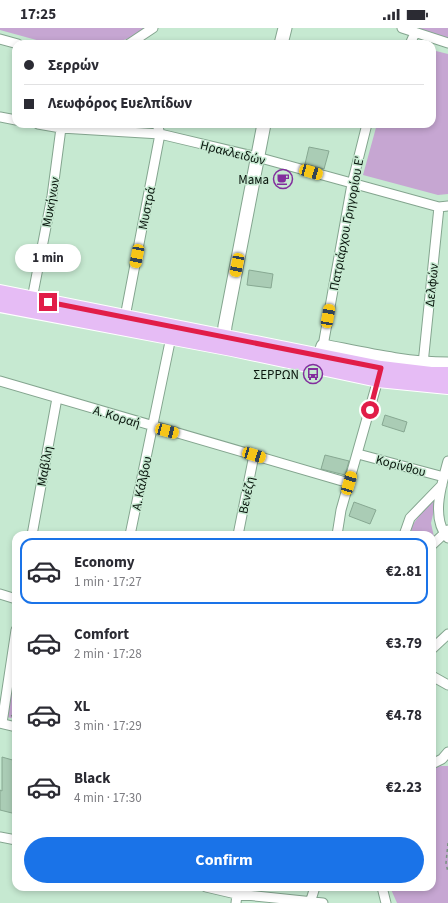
<!DOCTYPE html>
<html lang="en">
<head>
<meta charset="utf-8">
<style>
	:root { --surface:#fff; --page:#f7f7f7; --text:#2b2b33; --muted:#7c7c81; --line:#e1e1e2; --accent:#1a73e8 }
	body { margin:0; font-family:"Source Sans 3",sans-serif; background:var(--page); color:var(--text); height:100vh; display:flex; flex-direction:column; font-size:15px; white-space:nowrap }
	* { box-sizing:border-box; margin:0 }
	p { font-size:13px; color:var(--muted) }
	.icon { flex:none; width:22px; height:22px; fill:none; stroke:currentColor; stroke-width:2; stroke-linecap:round; stroke-linejoin:round }
	.map { position:relative; flex:1; overflow:hidden }
	.side { position:absolute; left:12px; top:503px; width:424px; height:360px; display:flex; flex-direction:column; background:var(--surface); border-radius:12px; box-shadow:0 2px 6px #0003 }
	.side>* { flex:none }
	.hud { position:absolute; left:12px; top:12px; width:424px; height:88px; border-radius:12px; box-shadow:0 2px 6px #0003; display:grid; align-content:center; height:88px; padding:0 12px; background:var(--surface) }
	.end { position:absolute; width:18px; height:18px; margin:-9px; border:5px solid #e11d48; background:#fff; box-shadow:0 0 0 2px #fff }
	.from { border-radius:50% }
	.bubble { position:absolute; height:28px; border-radius:14px; background:var(--surface); box-shadow:0 2px 6px #0003; font-size:13px; font-weight:700; line-height:28px; text-align:center }
	.car { position:absolute; width:12px; height:24px; margin:-12px -6px; border-radius:5px; box-shadow:0 0 3px 1px #0007; background:linear-gradient(#f5c518 24%,#345 0 40%,#f5c518 0 76%,#345 0 86%,#f5c518 0) }
	.hud b { display:flex; align-items:center; gap:14px; height:38px; font-size:15px }
	.hud b+b { border-top:1px solid var(--line) }
	.hud i { width:10px; height:10px; background:var(--text) }
	ul { padding:7px 0 0; list-style:none }
	li { display:flex; align-items:center; gap:12px; height:66px; margin:0 8px 6px; padding:0 4px; border:2px solid transparent; border-radius:12px }
	li div { flex:1 }
	li b { display:block; font-size:15px }
	li em { font-style:normal; font-weight:700 }
	li.selected { border-color:var(--accent) }
	li>.icon { width:36px; height:36px; stroke-width:1.5 }
	.action { display:flex; gap:8px; margin-top:auto; padding:8px 12px }
	.action a { flex:1; height:46px; border-radius:24px; background:var(--accent); color:#fff; font-size:16px; font-weight:700; line-height:46px; text-align:center }
	.status { display:flex; justify-content:space-between; align-items:center; height:28px; padding:0 20px; background:var(--surface); direction:ltr }
	.status svg { height:11px; fill:currentColor }
	.map>svg:first-child { display:block }
	.green { fill:#c6a6d2 }
	.building { fill:#aaccb5; stroke:#87a892 }
	.lines { fill:none; stroke-linecap:round; stroke-linejoin:round }
	.street-casing { stroke:#84a58f; stroke-width:11 }
	.secondary-casing { stroke:#84a58f; stroke-width:15 }
	.primary-casing { stroke:#fff; stroke-width:16 }
	.path { stroke:#789280; stroke-width:1.5; stroke-dasharray:3 3; stroke-linecap:butt }
	.street { stroke:#fff; stroke-width:9 }
	.secondary { stroke:#fff; stroke-width:13 }
	.primary { stroke:#e6bcf5; stroke-width:14 }
	.route { stroke:#e11d48; stroke-width:5 }
	.labels { text-anchor:middle; stroke-width:3; stroke-linejoin:round; paint-order:stroke }
	.street-label { font-size:13px; fill:#08140c; stroke:#c6e9d1 }
	.poi-label { font-size:13px; fill:#08140c; stroke:#c6e9d1; text-anchor:end }
</style>
</head>
<body>
<div class="status"><b>17:25</b><svg viewBox="0 0 49 12"><path d="M0 12V9h3v3zM5 12V6h3v6zM10 12V3h3v9zM15 12V0h3v12zM26 1h20v11H26zM47 4h2v5h-2z"/></svg></div>
<div class="map">
<svg width="448" height="875" viewBox="0 0 448 875">
	<rect width="100%" height="100%" fill="#c6e9d1"/>
	<path class="green" d="M 0,0 L 146,0 L 132,9 L 113,16 L 51,16 L 0,2 Z
		M 407,0 L 448,0 L 448,12 Z
		M 432,22 L 448,26 L 448,166 L 438,167 L 363,147 L 377,96 L 432,96 Z
		M 439,461 L 431,495 L 434,509 L 432,511 L 432,507 L 412,507 L 411,499 Z
		M 16,637 L 16,691 L 7,689 Z
		M 441,738 L 448,738 L 448,875 L 397,875 L 390,859 L 432,859 L 432,740 Z"/>
	<path class="building" d="M 309,119 L 329,123 L 324,141 L 305,136 Z
		M 249,242 L 273,246 L 271,260 L 247,257 Z
		M 385,387 L 407,394 L 404,404 L 382,397 Z
		M 325,427 L 349,433 L 345,447 L 321,441 Z
		M 354,474 L 376,482 L 370,496 L 349,488 Z
		M 2,729 L 16,733 L 16,786 L 0,782 L 0,762 L 2,763 Z"/>
	<g class="lines">
		<g class="street-casing">
			<path id="street" d="M 402,0 L 448,15
				M 0,11 L 18,16
				M 129,16 L 153,0
				M 410,16 L 415,5
				M 0,89 L 16,92
				M 38,96 L 61,100 L 160,106 L 257,129 L 439,179 L 448,178
				M 32,271 L 52,168 L 61,100
				M 125,289 L 160,106 L 157,96
				M 323,318 L 352,156 L 367,96
				M 423,336 L 439,179
				M 0,353 L 349,455
				M 358,426 L 444,449
				M 448,433 C 442,455 430,490 448,510
				M 32,507 L 57,370
				M 130,507 L 171,309
				M 238,507 L 254,427
				M 337,507 L 341,482 L 379,348
				M 404,507 L 410,490 L 442,457
				M 432,517 L 448,502
				M 0,566 L 16,571
				M 432,621 L 448,606
				M 432,648 L 448,657
				M 0,695 L 16,699
				M 2,695 L 16,602
				M 432,736 L 442,731 L 448,724
				M 0,809 L 16,812
				M 206,859 L 236,866 L 323,875
				M 382,859 L 386,875
				M 236,875 L 238,859
				M 310,875 L 315,859"/>
		</g>
		<g class="secondary-casing">
			<path id="secondary" d="M 281,16 L 285,0
				M 223,318 L 225,298 L 264,96
				M 320,327 L 323,318 C 364,326 405,336 448,336"/>
		</g>
		<g class="primary-casing">
			<path id="primary" d="M 0,264 L 381,340 L 431,346 L 448,346
				M 0,277 L 232,321 L 378,352 L 448,359"/>
		</g>
		<path class="path" d="M 11,688 L 16,686
			M 448,815 L 446,835 L 448,844"/>
		<use href="#street" class="street"/>
		<use href="#secondary" class="secondary"/>
		<use href="#primary" class="primary"/>
	</g>
	<g class="lines">
		<path class="route" d="M 48,274 L 381,340 L 370,382"/>
	</g>
	<defs>
		<g id="cafe-ring" transform="scale(1)"><circle r="9.5" fill="#c6e9d1" stroke="#822e9d" stroke-width="1.5"/><path d="M-5.5-4.5H6V0H3Q3 3.5 0 3.5H-2.5Q-5.5 3.5-5.5 0ZM3-3.2v2h1.7v-2ZM-6 4.5H4V6H-6Z" fill="#822e9d"/></g>
		<g id="bus-ring" transform="scale(1)"><circle r="9.5" fill="#c6e9d1" stroke="#822e9d" stroke-width="1.5"/><path d="M-5-6H5V4H4V6H2V4H-2V6H-4V4H-5ZM-3.5-4V0h7V-4ZM-3.5 1.2v1.5H-2V1.2ZM2 1.2v1.5H3.5V1.2Z" fill="#822e9d"/></g>
	</defs>
	<g fill-rule="evenodd">
		<use href="#cafe-ring" x="283" y="151"/>
		<use href="#bus-ring" x="313" y="346"/>
	</g>
	<g class="labels">
		<g class="street-label">
			<text transform="translate(233 124) rotate(14)" y="5">Ηρακλειδών</text>
			<text transform="translate(50 174) rotate(-80)" y="5">Μυκήνων</text>
			<text transform="translate(146 180) rotate(-79)" y="5">Μυστρά</text>
			<text transform="translate(346 195) rotate(-79)" y="5">Πατριάρχου Γρηγορίου Ε'</text>
			<text transform="translate(431 257) rotate(-84)" y="5">Δελφών</text>
			<text transform="translate(117 388) rotate(17)" y="5">Α. Κοραή</text>
			<text transform="translate(401 437) rotate(15)" y="5">Κορίνθου</text>
			<text transform="translate(44 438) rotate(-80)" y="5">Μαβίλη</text>
			<text transform="translate(141 455) rotate(-78)" y="5">A. Κάλβου</text>
			<text transform="translate(246 467) rotate(-78)" y="5">Βενέζη</text>
		</g>
		<g class="poi-label">
			<text x="269" y="156">Мама</text>
			<text x="299" y="351">ΣΕΡΡΩΝ</text>
		</g>
	</g>
</svg>
<i class="end from" style="left:370px;top:382px"></i>
<i class="end" style="left:48px;top:274px"></i>
<div class="bubble" style="left:15px;top:216px;width:66px">1 min</div>
<i class="car" style="left:311px;top:144px;rotate:106deg"></i>
<i class="car" style="left:137px;top:228px;rotate:191deg"></i>
<i class="car" style="left:237px;top:237px;rotate:191deg"></i>
<i class="car" style="left:328px;top:288px;rotate:10deg"></i>
<i class="car" style="left:167px;top:403px;rotate:105deg"></i>
<i class="car" style="left:254px;top:427px;rotate:107deg"></i>
<i class="car" style="left:349px;top:455px;rotate:17deg"></i>
<div class="hud">
<b><i class="from"></i>Σερρών</b>
<b><i></i>Λεωφόρος Ευελπίδων</b>
</div>
<section class="side">
<ul>
<li class="selected"><svg class="icon" aria-label="car" viewBox="0 0 24 24"><path d="M5 17H2v-5l4-1 3-4h7l3 4 3 1v5h-3M9 17h6M6 11h13"/><circle cx="7" cy="17" r="2"/><circle cx="17" cy="17" r="2"/></svg><div><b>Economy</b><p>1 min · 17:27</p></div><em>€2.81</em></li>
<li><svg class="icon" aria-label="car" viewBox="0 0 24 24"><path d="M5 17H2v-5l4-1 3-4h7l3 4 3 1v5h-3M9 17h6M6 11h13"/><circle cx="7" cy="17" r="2"/><circle cx="17" cy="17" r="2"/></svg><div><b>Comfort</b><p>2 min · 17:28</p></div><em>€3.79</em></li>
<li><svg class="icon" aria-label="car" viewBox="0 0 24 24"><path d="M5 17H2v-5l4-1 3-4h7l3 4 3 1v5h-3M9 17h6M6 11h13"/><circle cx="7" cy="17" r="2"/><circle cx="17" cy="17" r="2"/></svg><div><b>XL</b><p>3 min · 17:29</p></div><em>€4.78</em></li>
<li><svg class="icon" aria-label="car" viewBox="0 0 24 24"><path d="M5 17H2v-5l4-1 3-4h7l3 4 3 1v5h-3M9 17h6M6 11h13"/><circle cx="7" cy="17" r="2"/><circle cx="17" cy="17" r="2"/></svg><div><b>Black</b><p>4 min · 17:30</p></div><em>€2.23</em></li>
</ul>
<div class="action"><a>Confirm</a></div>
</section>
</div>
</body>
</html>
